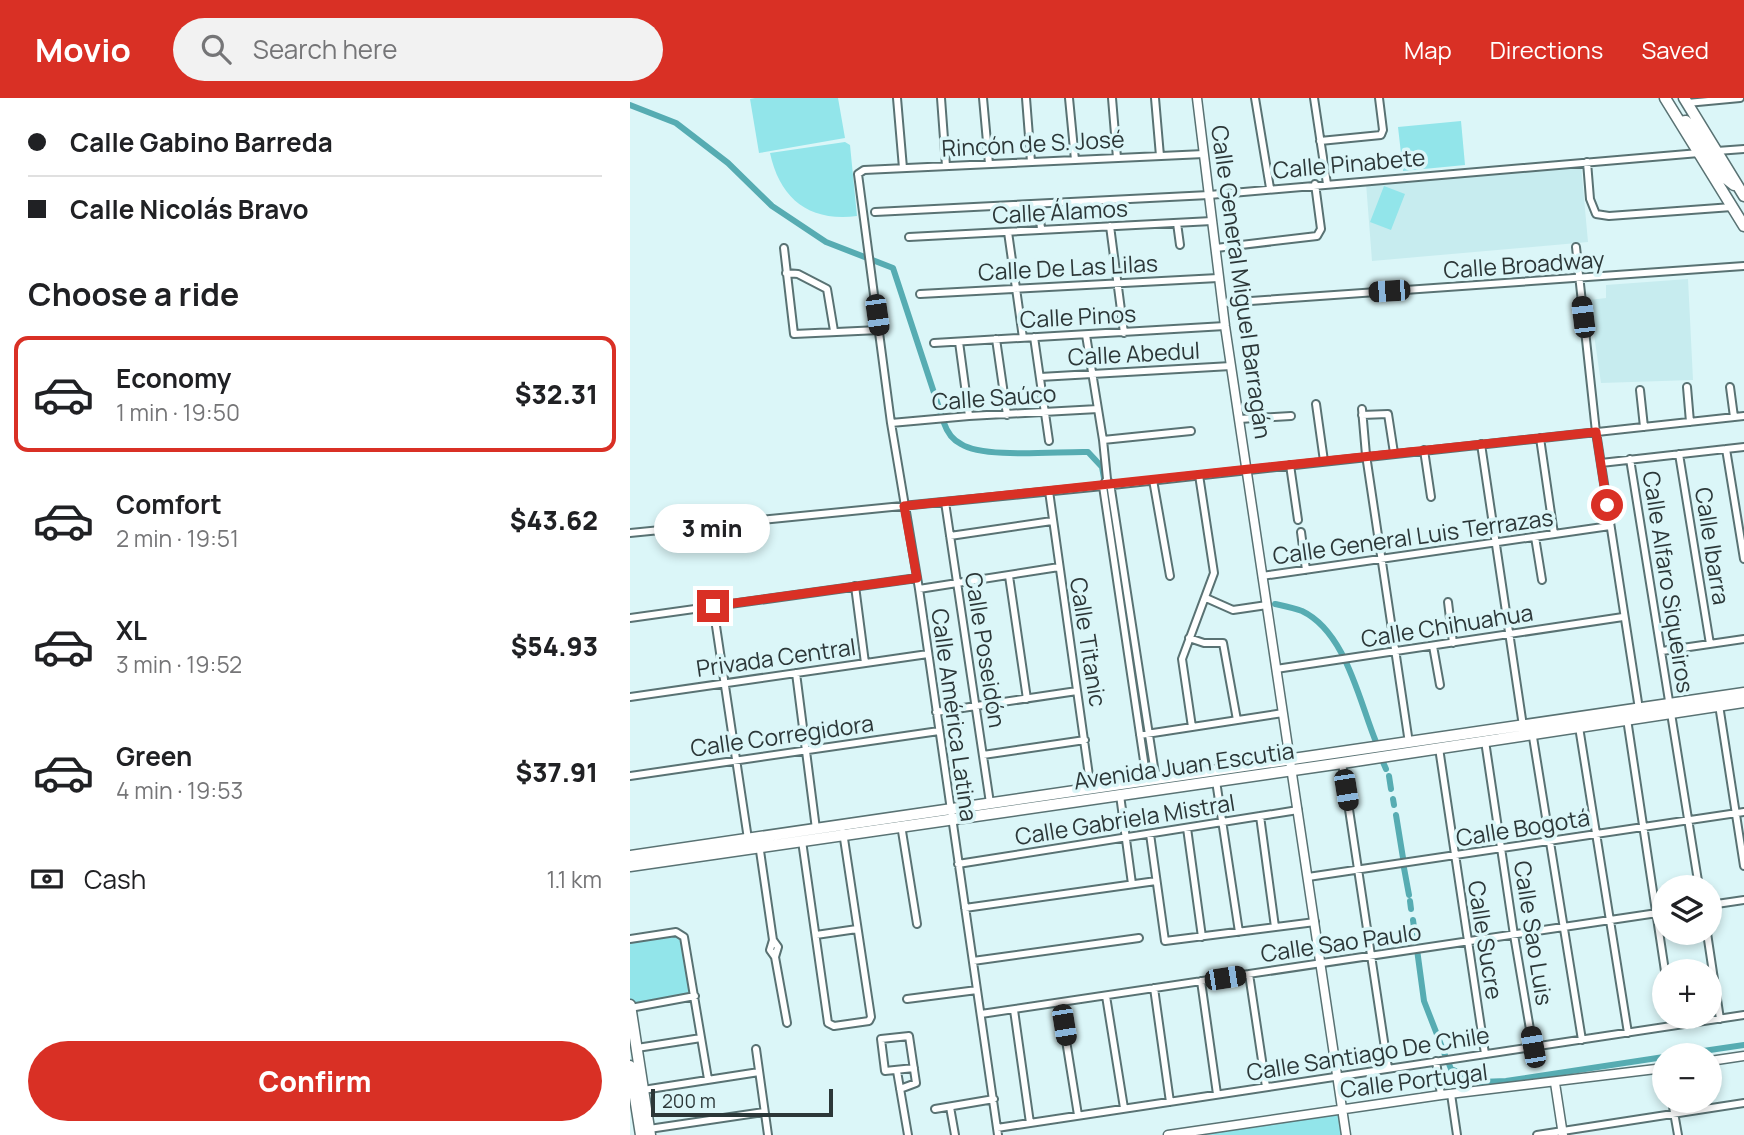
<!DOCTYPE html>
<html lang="en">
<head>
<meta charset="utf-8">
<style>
	:root { --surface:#fff; --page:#f2f2f2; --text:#202124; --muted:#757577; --line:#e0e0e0; --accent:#d93025 }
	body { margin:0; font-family:Manrope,sans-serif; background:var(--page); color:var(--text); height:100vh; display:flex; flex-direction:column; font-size:26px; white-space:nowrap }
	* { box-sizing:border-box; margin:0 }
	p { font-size:23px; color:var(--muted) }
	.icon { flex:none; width:38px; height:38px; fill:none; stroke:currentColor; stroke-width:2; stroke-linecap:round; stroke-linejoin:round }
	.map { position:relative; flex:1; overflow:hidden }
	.sheet { display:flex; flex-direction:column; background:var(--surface); width:630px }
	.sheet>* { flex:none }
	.hud { display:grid; align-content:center; height:154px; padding:0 28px; background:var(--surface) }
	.controls { position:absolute; left:1022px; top:777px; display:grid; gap:14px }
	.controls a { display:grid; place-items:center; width:70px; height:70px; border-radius:50%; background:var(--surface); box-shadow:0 4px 10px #0003; font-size:35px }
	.scale { position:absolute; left:21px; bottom:18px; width:182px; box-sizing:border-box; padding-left:7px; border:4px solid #2c3738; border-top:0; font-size:19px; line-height:24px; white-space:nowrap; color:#2c3738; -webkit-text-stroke:5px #dbf6f8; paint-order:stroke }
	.end { position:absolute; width:32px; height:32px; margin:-16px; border:9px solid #d93025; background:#fff; box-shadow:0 0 0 4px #fff }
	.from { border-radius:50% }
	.bubble { position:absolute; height:49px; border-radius:24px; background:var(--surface); box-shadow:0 4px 10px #0003; font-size:23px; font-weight:800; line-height:49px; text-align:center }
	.car { position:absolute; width:21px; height:42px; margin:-21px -10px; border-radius:9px; box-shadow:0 0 5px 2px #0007; background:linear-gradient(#222 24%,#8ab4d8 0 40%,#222 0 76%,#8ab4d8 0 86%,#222 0) }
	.hud b { display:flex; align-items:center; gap:24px; height:66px; font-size:26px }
	.hud b+b { border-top:2px solid var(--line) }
	.hud i { width:18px; height:18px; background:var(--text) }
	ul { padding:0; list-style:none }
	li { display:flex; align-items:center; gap:21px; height:116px; margin:0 14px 10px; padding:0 14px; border:4px solid transparent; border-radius:14px }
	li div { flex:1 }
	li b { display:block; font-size:26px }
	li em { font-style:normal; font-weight:800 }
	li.selected { border-color:var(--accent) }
	li>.icon { width:63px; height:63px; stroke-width:1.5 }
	h2 { padding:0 28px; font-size:32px; line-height:84px }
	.pay { display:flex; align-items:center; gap:18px; height:77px; padding:0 28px; font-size:26px }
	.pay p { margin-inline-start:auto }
	.cta { display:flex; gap:14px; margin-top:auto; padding:14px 28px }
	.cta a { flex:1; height:80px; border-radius:42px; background:var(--accent); color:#fff; font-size:28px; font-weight:800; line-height:80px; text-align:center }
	header { display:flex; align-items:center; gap:42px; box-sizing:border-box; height:98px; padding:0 35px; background:var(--accent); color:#fff }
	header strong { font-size:33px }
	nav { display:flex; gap:38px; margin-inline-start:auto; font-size:24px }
	.search { width:490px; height:63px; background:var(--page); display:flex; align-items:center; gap:18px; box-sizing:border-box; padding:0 24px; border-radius:38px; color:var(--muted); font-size:26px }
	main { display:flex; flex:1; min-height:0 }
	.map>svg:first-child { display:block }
	.built { fill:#c7ecef }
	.green { fill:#92e5ea }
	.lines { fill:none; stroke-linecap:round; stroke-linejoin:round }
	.canal { stroke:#56acb2; stroke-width:6 }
	.street-casing { stroke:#597273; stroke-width:10 }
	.secondary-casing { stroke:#597273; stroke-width:11 }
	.primary-casing { stroke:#597273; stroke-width:13 }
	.street { stroke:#fff; stroke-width:6 }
	.secondary { stroke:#fff; stroke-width:8 }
	.primary { stroke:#fff; stroke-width:10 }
	.route { stroke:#d93025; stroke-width:9 }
	.labels { text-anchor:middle; stroke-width:7; stroke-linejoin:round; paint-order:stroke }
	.street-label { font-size:23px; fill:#2c3738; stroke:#dbf6f8 }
</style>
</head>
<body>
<header>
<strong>Movio</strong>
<div class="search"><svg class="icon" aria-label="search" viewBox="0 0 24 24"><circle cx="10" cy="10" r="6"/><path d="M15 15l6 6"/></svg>Search here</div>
<nav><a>Map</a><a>Directions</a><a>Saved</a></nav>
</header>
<main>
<section class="sheet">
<div class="hud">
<b><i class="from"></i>Calle Gabino Barreda</b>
<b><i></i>Calle Nicolás Bravo</b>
</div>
<h2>Choose a ride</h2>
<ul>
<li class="selected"><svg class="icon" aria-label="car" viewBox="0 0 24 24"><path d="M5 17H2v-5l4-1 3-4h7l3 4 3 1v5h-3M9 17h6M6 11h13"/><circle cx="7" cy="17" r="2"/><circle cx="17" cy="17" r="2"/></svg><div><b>Economy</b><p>1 min · 19:50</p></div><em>$32.31</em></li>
<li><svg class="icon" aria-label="car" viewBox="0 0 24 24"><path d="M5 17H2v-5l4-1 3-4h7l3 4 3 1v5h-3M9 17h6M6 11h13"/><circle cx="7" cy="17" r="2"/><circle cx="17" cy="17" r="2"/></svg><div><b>Comfort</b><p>2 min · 19:51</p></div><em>$43.62</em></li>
<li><svg class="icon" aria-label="car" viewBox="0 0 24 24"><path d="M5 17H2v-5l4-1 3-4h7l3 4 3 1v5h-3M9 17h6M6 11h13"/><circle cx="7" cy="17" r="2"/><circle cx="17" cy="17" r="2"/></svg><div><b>XL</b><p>3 min · 19:52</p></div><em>$54.93</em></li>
<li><svg class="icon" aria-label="car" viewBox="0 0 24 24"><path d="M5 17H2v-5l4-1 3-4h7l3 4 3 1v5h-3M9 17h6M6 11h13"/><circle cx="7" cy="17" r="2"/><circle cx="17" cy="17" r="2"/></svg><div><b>Green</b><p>4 min · 19:53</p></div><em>$37.91</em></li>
</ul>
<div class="pay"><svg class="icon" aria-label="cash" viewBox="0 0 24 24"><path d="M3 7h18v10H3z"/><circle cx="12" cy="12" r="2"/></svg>Cash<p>1.1 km</p></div>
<div class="cta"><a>Confirm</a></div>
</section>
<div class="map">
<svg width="1114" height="1037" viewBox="0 0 1114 1037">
	<rect width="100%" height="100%" fill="#dbf6f8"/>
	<path class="built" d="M 951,67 L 958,144 L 742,163 L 736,85 Z
		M 1058,181 L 1063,282 L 971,285 L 959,202 L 976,200 L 976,187 Z"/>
	<path class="green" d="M 125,0 L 208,0 L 215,40 L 129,55 L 120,1 Z
		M 831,23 L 835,67 L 773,73 L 768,29 Z
		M 215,44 L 220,47 L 227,118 C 179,124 150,101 140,55 Z
		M 754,88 L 775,96 L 761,132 L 740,124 Z
		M 52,836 L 65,898 L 0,907 L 0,841 Z
		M 713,1011 L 716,1037 L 538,1037 Z"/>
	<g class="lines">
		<path class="canal" d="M 0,7 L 46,25 L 98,65 L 142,108 L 196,144 L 263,170 L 311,316
			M 314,325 C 317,334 323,342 331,346 C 354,361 429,353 458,354 L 472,369 L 474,380
			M 476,388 L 480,406
			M 645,506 C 654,508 664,510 672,513 C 716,534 729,603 746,644
			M 753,664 L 756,671
			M 759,678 L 761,691
			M 763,701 L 764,707
			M 766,717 L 773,760
			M 774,770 L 779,797
			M 780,803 L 781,811
			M 783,822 L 794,903 L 815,957
			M 1046,957 L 1114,947
			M 819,966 L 821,971 L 851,984 L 876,983 L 1034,959"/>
		<g class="street-casing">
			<path id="street" d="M 267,0 L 273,70
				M 311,0 L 316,68
				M 353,0 L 359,66
				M 396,0 L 401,64
				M 439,0 L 445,62
				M 482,0 L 487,60
				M 525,0 L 530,58
				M 625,0 L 640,90
				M 684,0 L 697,86
				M 1057,5 L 1110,0
				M 690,43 L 751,37 L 753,32 L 749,0
				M 1087,53 L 1114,51
				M 957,64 L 960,101 L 966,116 L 979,118 L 1102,109
				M 409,106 L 411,132
				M 245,114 L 579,97 L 1069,55
				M 547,125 L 550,147
				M 480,128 L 494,235
				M 378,134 L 393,240
				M 279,139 L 582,123
				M 946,149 L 966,334 L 1009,611
				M 154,150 L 164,236 L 249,232
				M 586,150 L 687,138 L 691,131 L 685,86
				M 156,175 L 168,176 L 197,191 L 204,233
				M 290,196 L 588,180
				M 592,205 L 1114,168
				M 456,237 L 473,342 L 477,381 L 473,388 L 474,395 L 517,683
				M 404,239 L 419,343
				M 366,241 L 377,317
				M 329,244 L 339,318
				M 304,245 L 595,228
				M 410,279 L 601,268
				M 1057,289 L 1060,324
				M 1100,289 L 1104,319
				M 1010,292 L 1014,329
				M 686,306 L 694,363
				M 732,311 L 736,357 L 779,645
				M 732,317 L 758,316 L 764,355
				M 609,321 L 661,318
				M 261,325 L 339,318 L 468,311
				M 910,340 L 924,436
				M 473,342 L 561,333
				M 851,346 L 893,628
				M 1096,351 L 1114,461
				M 794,352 L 801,399
				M 1049,356 L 1080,546
				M 1000,361 L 1069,789
				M 971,365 L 1114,349
				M 660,367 L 668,422
				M 523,382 L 540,478
				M 480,385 L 526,682
				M 419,393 L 461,692
				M 315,404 L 360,705
				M 671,434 L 676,472
				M 0,435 L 473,388 L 1114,318
				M 320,438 L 422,423
				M 905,439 L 912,482
				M 379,478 L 397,601
				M 632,478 L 980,428
				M 225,488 L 235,565
				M 289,491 L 429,469
				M 576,500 L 603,512 L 637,507
				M 818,504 L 823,545
				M 83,508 L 118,741
				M 0,520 L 287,480
				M 559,540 L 574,545 L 593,545 L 607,622
				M 803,548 L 810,587
				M 1032,553 L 1114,541
				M 646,571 L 993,519
				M 166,575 L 186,731
				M 0,599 L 298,556
				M 1089,607 L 1114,768
				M 306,614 L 447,593
				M 997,621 L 1035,873
				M 562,629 L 552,561 L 584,475 L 569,377
				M 949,629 L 998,935
				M 902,633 L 952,942
				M 510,637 L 653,615
				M 855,643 L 884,837 L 903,949
				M 809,650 L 855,956
				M 353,657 L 455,642
				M 712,665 L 758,970
				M 0,678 L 309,633
				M 586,683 L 609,834
				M 490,697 L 502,786
				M 630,718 L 645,829
				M 271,727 L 287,826
				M 557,730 L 572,839
				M 520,736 L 535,843 L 685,824
				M 172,743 L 198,925 L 204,928 L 239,923 L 241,919 L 213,734
				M 129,746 L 143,842 L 140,852 L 145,859 L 157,925
				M 328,766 L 668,712
				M 678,779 L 1114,714
				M 1080,807 L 1114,802
				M 335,810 L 526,783
				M 1077,835 L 1090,921
				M 186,837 L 227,831
				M 0,841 L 46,834 L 54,839 L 78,981
				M 143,842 L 148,849 L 145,859
				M 343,863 L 509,840
				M 619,876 L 636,989
				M 571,883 L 587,996
				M 524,890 L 540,1004
				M 476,898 L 494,1010
				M 277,901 L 347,892
				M 430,905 L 448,1017
				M 0,910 L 65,898
				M 384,912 L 400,1025
				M 351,916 L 1034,814
				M 7,950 L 71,940
				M 126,951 L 138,1037
				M 806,963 L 811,997
				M 267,973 L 278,1037
				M 270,991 L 286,985 L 279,938 L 251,941 L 255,973 L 284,970
				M 13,992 L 129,974
				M 821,996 L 827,1037
				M 1042,1003 L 1048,1037
				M 320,1009 L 325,1037
				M 305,1011 L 364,1001
				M 367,1030 L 1114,917
				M 19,1031 L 134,1014
				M 368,1037 L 289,491 L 261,325 L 228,76 L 234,72 L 574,56
				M 907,1037 L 1114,1005"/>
		</g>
		<g class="secondary-casing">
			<path id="secondary" d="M 567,0 L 595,228 L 716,1037
				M 1080,963 L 1114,958
				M 925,985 L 933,1037
				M 538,1037 L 811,997 L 1034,970"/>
		</g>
		<g class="primary-casing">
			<path id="primary" d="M 1035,0 L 1114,128
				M 1054,0 L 1114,98
				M 1050,24 L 1056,23 C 1067,32 1069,49 1084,53
				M 1069,55 L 1079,57 L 1094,79 L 1104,87
				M 0,758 L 1114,595
				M 0,768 L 712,665 L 1114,604
				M 0,907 L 20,1037
				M 0,968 L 11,1037"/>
		</g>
		<use href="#street" class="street"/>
		<use href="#secondary" class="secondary"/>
		<use href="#primary" class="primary"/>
	</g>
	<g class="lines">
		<path class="route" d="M 83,508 L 287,480 L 274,408 L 966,334 L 977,407"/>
	</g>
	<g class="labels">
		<g class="street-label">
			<text transform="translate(403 46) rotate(-3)" y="8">Rincón de S. José</text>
			<text transform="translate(719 66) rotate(-5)" y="8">Calle Pinabete</text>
			<text transform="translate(430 114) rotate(-3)" y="8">Calle Álamos</text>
			<text transform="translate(894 167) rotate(-4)" y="8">Calle Broadway</text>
			<text transform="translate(438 170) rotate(-3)" y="8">Calle De Las Lilas</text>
			<text transform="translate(611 184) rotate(82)" y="8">Calle General Miguel Barragán</text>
			<text transform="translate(448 219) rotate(-3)" y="8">Calle Pinos</text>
			<text transform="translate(504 256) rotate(-3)" y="8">Calle Abedul</text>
			<text transform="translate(364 300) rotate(-4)" y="8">Calle Saúco</text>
			<text transform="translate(783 439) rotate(-8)" y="8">Calle General Luis Terrazas</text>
			<text transform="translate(1082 448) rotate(81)" y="8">Calle Ibarra</text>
			<text transform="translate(1038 484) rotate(81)" y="8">Calle Alfaro Siqueiros</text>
			<text transform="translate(817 528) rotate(-9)" y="8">Calle Chihuahua</text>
			<text transform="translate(458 544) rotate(81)" y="8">Calle Titanic</text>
			<text transform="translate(355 552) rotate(81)" y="8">Calle Poseidón</text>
			<text transform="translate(146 560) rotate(-8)" y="8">Privada Central</text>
			<text transform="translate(324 617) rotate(82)" y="8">Calle América Latina</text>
			<text transform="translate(152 638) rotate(-8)" y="8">Calle Corregidora</text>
			<text transform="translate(554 668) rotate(-8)" y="8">Avenida Juan Escutia</text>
			<text transform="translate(495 722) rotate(-9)" y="8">Calle Gabriela Mistral</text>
			<text transform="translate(893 730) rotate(-9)" y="8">Calle Bogotá</text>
			<text transform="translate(903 835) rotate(81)" y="8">Calle Sao Luis</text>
			<text transform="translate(855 842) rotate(81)" y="8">Calle Sucre</text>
			<text transform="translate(711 845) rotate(-8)" y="8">Calle Sao Paulo</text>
			<text transform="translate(738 956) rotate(-9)" y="8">Calle Santiago De Chile</text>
			<text transform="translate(784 983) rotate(-7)" y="8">Calle Portugal</text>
		</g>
	</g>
</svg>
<div class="controls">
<a><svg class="icon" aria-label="layers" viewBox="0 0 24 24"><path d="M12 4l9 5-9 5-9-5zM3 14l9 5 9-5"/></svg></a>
<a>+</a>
<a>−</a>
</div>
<div class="scale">200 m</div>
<i class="end from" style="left:977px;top:407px"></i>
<i class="end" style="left:83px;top:508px"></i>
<div class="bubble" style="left:24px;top:406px;width:116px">3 min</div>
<i class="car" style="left:759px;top:193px;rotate:266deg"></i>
<i class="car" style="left:247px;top:217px;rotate:172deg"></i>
<i class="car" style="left:953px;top:219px;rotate:353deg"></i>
<i class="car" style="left:716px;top:692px;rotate:171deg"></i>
<i class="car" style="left:595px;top:880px;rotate:81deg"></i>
<i class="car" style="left:434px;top:927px;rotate:171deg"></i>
<i class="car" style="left:903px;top:949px;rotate:350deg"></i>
</div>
</main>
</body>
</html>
